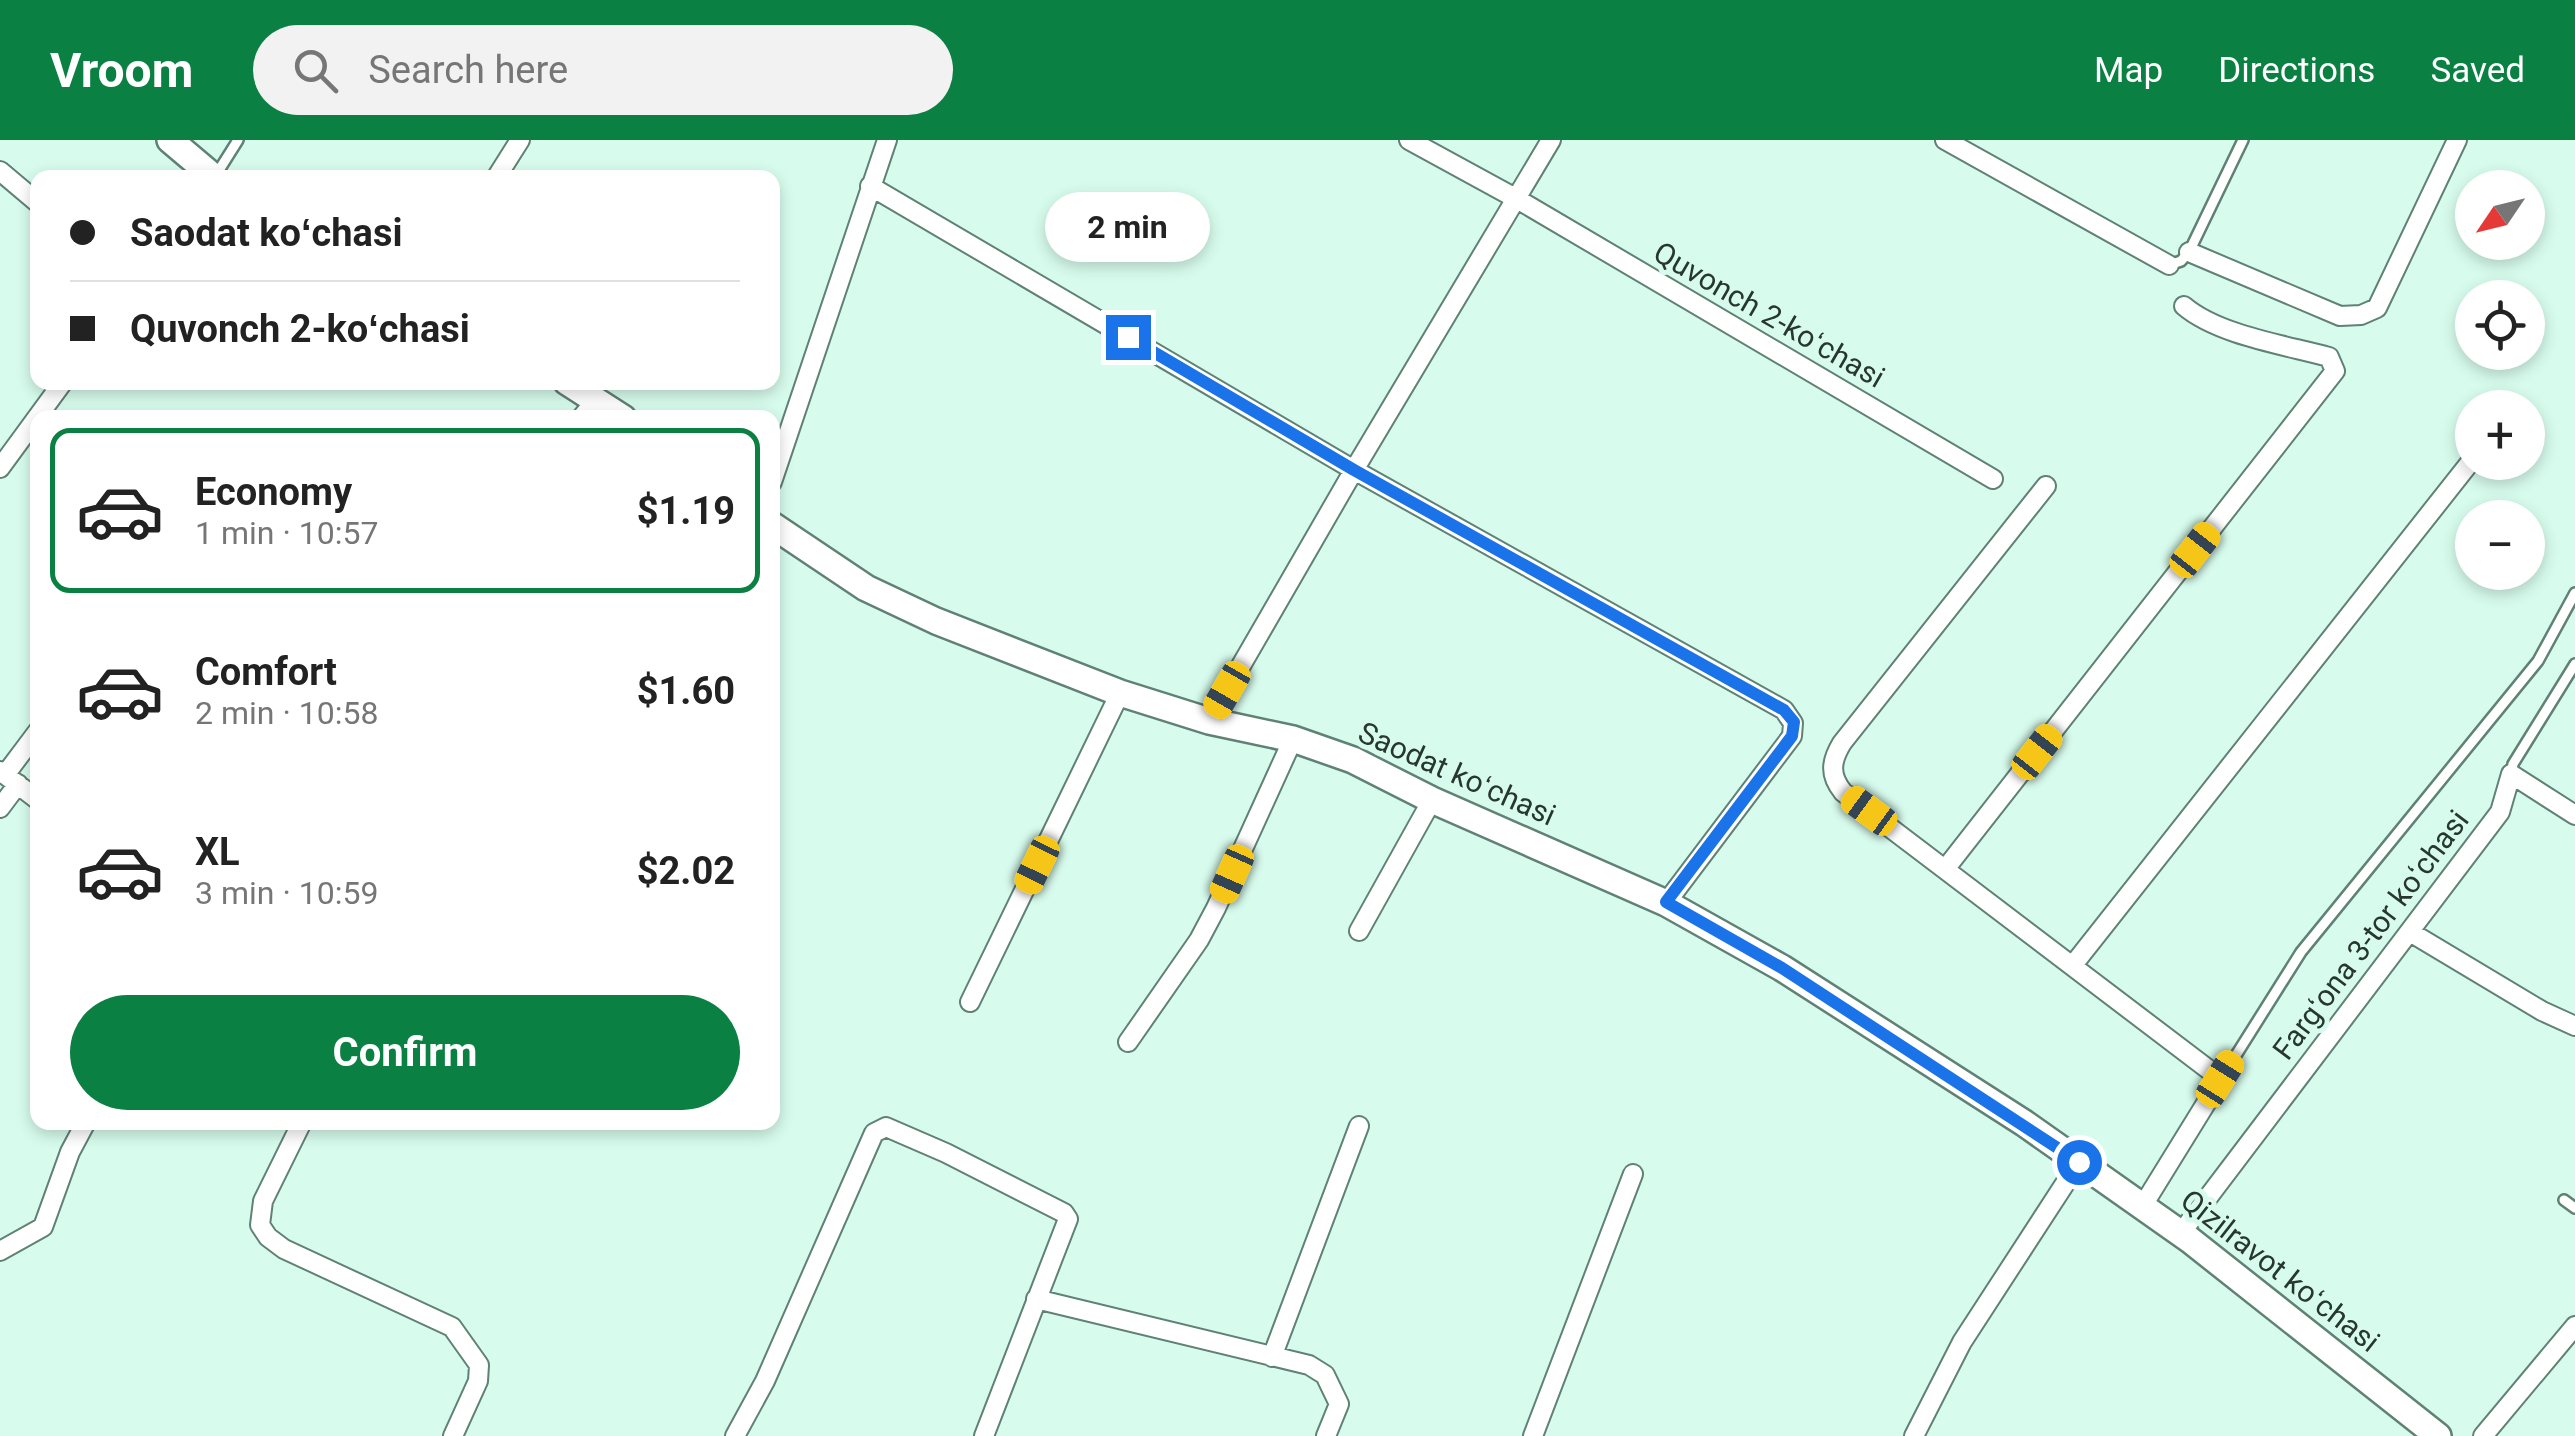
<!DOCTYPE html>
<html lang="en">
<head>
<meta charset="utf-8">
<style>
	:root { --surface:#fff; --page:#f2f2f2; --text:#222; --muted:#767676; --line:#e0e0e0; --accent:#0b8043 }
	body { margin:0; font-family:Roboto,sans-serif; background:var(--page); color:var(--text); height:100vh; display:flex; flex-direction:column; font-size:38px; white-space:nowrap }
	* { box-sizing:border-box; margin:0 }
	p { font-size:32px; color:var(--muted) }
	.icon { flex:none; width:55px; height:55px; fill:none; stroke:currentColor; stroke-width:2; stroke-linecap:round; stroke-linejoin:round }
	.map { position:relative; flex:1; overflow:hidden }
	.side { position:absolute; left:30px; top:270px; width:750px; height:720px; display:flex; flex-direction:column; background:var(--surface); border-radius:20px; box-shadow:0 5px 15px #0003 }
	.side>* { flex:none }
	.banner { position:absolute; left:30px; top:30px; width:750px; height:220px; border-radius:20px; box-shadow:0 5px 15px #0003; display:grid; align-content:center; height:220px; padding:0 40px; background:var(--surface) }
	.needle { width:65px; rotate:235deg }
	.controls { position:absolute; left:2455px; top:30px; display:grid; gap:20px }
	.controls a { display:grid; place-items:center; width:90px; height:90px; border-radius:50%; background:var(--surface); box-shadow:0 5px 15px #0003; font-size:50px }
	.end { position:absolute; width:45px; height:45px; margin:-22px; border:12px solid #1a73e8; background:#fff; box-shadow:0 0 0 5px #fff }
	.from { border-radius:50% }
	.bubble { position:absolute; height:70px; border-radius:35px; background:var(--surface); box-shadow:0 5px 15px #0003; font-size:32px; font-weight:700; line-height:70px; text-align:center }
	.car { position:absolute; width:30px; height:60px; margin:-30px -15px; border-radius:12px; box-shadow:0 0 8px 2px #0007; background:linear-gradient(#f5c518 24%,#345 0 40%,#f5c518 0 76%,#345 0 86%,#f5c518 0) }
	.banner b { display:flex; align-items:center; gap:35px; height:95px; font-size:38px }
	.banner b+b { border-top:2px solid var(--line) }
	.banner i { width:25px; height:25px; background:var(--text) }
	ul { padding:18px 0 0; list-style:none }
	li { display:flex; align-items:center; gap:30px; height:165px; margin:0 20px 15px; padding:0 20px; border:5px solid transparent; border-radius:20px }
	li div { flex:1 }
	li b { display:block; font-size:38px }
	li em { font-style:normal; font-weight:700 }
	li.active { border-color:var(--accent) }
	li>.icon { width:90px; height:90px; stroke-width:1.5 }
	.primary-button { display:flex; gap:20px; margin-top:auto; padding:20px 40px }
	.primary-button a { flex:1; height:115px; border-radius:60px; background:var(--accent); color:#fff; font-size:40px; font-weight:700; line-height:115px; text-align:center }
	header { display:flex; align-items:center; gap:60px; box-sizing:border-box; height:140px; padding:0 50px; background:var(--accent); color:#fff }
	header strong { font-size:48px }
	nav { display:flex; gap:55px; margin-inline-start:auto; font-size:35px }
	.search { width:700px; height:90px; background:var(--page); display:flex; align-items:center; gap:25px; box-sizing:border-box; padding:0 35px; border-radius:55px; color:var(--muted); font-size:38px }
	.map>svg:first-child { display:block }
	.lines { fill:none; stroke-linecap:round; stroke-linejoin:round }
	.lane-casing { stroke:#608175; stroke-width:14 }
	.street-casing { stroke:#608175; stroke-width:22 }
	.secondary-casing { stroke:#608175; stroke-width:30 }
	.lane { stroke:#fff; stroke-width:9 }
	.street { stroke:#fff; stroke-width:18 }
	.secondary { stroke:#fff; stroke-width:25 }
	.route { stroke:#1a73e8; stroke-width:12 }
	.labels { text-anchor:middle; stroke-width:10; stroke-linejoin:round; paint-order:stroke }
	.street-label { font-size:30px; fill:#283631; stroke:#d7fced }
</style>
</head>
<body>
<header>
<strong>Vroom</strong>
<div class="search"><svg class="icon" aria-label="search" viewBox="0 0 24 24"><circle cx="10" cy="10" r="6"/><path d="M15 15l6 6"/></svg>Search here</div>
<nav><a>Map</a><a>Directions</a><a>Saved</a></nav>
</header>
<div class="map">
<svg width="2575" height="1296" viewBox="0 0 2575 1296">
	<rect width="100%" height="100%" fill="#d7fced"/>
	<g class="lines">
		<g class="lane-casing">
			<path id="lane" d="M 216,35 L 238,0
				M 2169,125 L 2181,121 L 2189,112 L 2243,0
				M 2511,634 L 2513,624 L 2575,524
				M 2221,939 L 2301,812 L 2538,521 L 2575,453
				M 2564,1060 L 2575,1068"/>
		</g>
		<g class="street-casing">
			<path id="street" d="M 1409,0 L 1517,59 L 1993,339
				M 1945,0 L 2169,125
				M 0,31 L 38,63
				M 496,38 L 520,0
				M 870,46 L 1354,330 L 1784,570 L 1793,583 L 1792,596 L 1666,763
				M 2189,112 L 2340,176 L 2361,175 L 2377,168 L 2457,0
				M 581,278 L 597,259
				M 0,328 L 63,242
				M 772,342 L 887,0
				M 2046,346 L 1842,603 C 1831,621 1829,635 1843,652 L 2221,939 L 2142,1067
				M 1209,581 L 1354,330 L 1551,0
				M 0,631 L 38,660
				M 5,635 L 38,591
				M 0,668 L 18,644
				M 1946,728 L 2335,231 L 2329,217 C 2285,205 2218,195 2184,166
				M 1359,791 L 1432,660
				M 2410,792 L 2542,871 L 2575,886
				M 2073,825 L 2472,320
				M 970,862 L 1120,553
				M 1128,902 L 1199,800 L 1216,768 L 1293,599
				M 302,982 L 263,1061 L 260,1085 L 268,1097 L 284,1109 L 452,1187 L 479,1225 L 478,1241 L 453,1296
				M 2181,1093 L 2500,672 L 2511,634 L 2575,675
				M 0,1111 L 43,1087 L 70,1012 L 86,982
				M 1036,1159 L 1309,1225 L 1325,1235 L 1339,1264 L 1326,1296
				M 1272,1217 L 1359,986
				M 735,1296 L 765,1241 L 874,993 L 886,987 L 946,1013 L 1064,1073 L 1068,1079 L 984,1296
				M 1533,1296 L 1633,1034
				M 1914,1296 L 1962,1202 L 2079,1022
				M 2483,1296 L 2575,1186"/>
		</g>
		<g class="secondary-casing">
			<path id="secondary" d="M 170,0 L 215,38
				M 567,242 L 623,278
				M 772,385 L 866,448 L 936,481 L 1120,553 L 1209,581 L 1293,599 L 1353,620 L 1432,660 L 1666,763 L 1782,828 L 2024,983 L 2190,1100 L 2438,1296"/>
		</g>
		<use href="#lane" class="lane"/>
		<use href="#street" class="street"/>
		<use href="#secondary" class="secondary"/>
	</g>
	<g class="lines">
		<path class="route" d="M 1128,197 L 1354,330 L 1784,570 L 1794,582 L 1792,596 L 1666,762 L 1782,828 L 2079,1022"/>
	</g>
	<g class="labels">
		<g class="street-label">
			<text transform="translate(1769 175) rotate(30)" y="10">Quvonch 2-koʻchasi</text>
			<text transform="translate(1457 634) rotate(24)" y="10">Saodat koʻchasi</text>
			<text transform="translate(2371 795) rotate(-53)" y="10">Fargʻona 3-tor koʻchasi</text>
			<text transform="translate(2280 1131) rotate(38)" y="10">Qizilravot koʻchasi</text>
		</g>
	</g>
</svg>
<div class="controls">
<a><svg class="needle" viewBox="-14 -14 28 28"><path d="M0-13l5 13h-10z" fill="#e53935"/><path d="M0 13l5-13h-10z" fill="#767676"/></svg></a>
<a><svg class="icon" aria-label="locate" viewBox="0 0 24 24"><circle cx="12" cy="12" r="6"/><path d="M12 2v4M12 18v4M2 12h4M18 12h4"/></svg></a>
<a>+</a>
<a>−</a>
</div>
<i class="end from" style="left:2079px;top:1022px"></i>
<i class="end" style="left:1128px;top:197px"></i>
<div class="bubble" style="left:1045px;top:52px;width:165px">2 min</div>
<i class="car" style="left:2195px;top:410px;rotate:38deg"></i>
<i class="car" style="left:1227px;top:550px;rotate:210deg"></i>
<i class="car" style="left:2037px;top:612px;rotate:38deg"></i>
<i class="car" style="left:1869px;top:671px;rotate:306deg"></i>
<i class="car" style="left:1037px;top:725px;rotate:206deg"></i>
<i class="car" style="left:1232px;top:734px;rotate:204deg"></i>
<i class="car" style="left:2220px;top:939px;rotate:32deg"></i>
<div class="banner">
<b><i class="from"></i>Saodat koʻchasi</b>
<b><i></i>Quvonch 2-koʻchasi</b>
</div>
<section class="side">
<ul>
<li class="active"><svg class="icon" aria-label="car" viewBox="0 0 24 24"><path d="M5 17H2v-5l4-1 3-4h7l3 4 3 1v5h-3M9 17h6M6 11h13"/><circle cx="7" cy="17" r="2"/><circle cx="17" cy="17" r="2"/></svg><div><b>Economy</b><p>1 min · 10:57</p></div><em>$1.19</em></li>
<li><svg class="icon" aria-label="car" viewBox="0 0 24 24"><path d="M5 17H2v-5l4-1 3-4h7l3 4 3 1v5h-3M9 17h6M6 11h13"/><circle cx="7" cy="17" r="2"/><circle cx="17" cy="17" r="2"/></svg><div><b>Comfort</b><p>2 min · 10:58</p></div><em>$1.60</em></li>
<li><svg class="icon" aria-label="car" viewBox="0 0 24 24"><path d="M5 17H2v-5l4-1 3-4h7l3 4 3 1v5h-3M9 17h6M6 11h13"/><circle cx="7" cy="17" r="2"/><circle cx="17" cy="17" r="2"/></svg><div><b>XL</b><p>3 min · 10:59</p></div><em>$2.02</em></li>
</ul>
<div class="primary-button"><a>Confirm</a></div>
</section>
</div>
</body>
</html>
